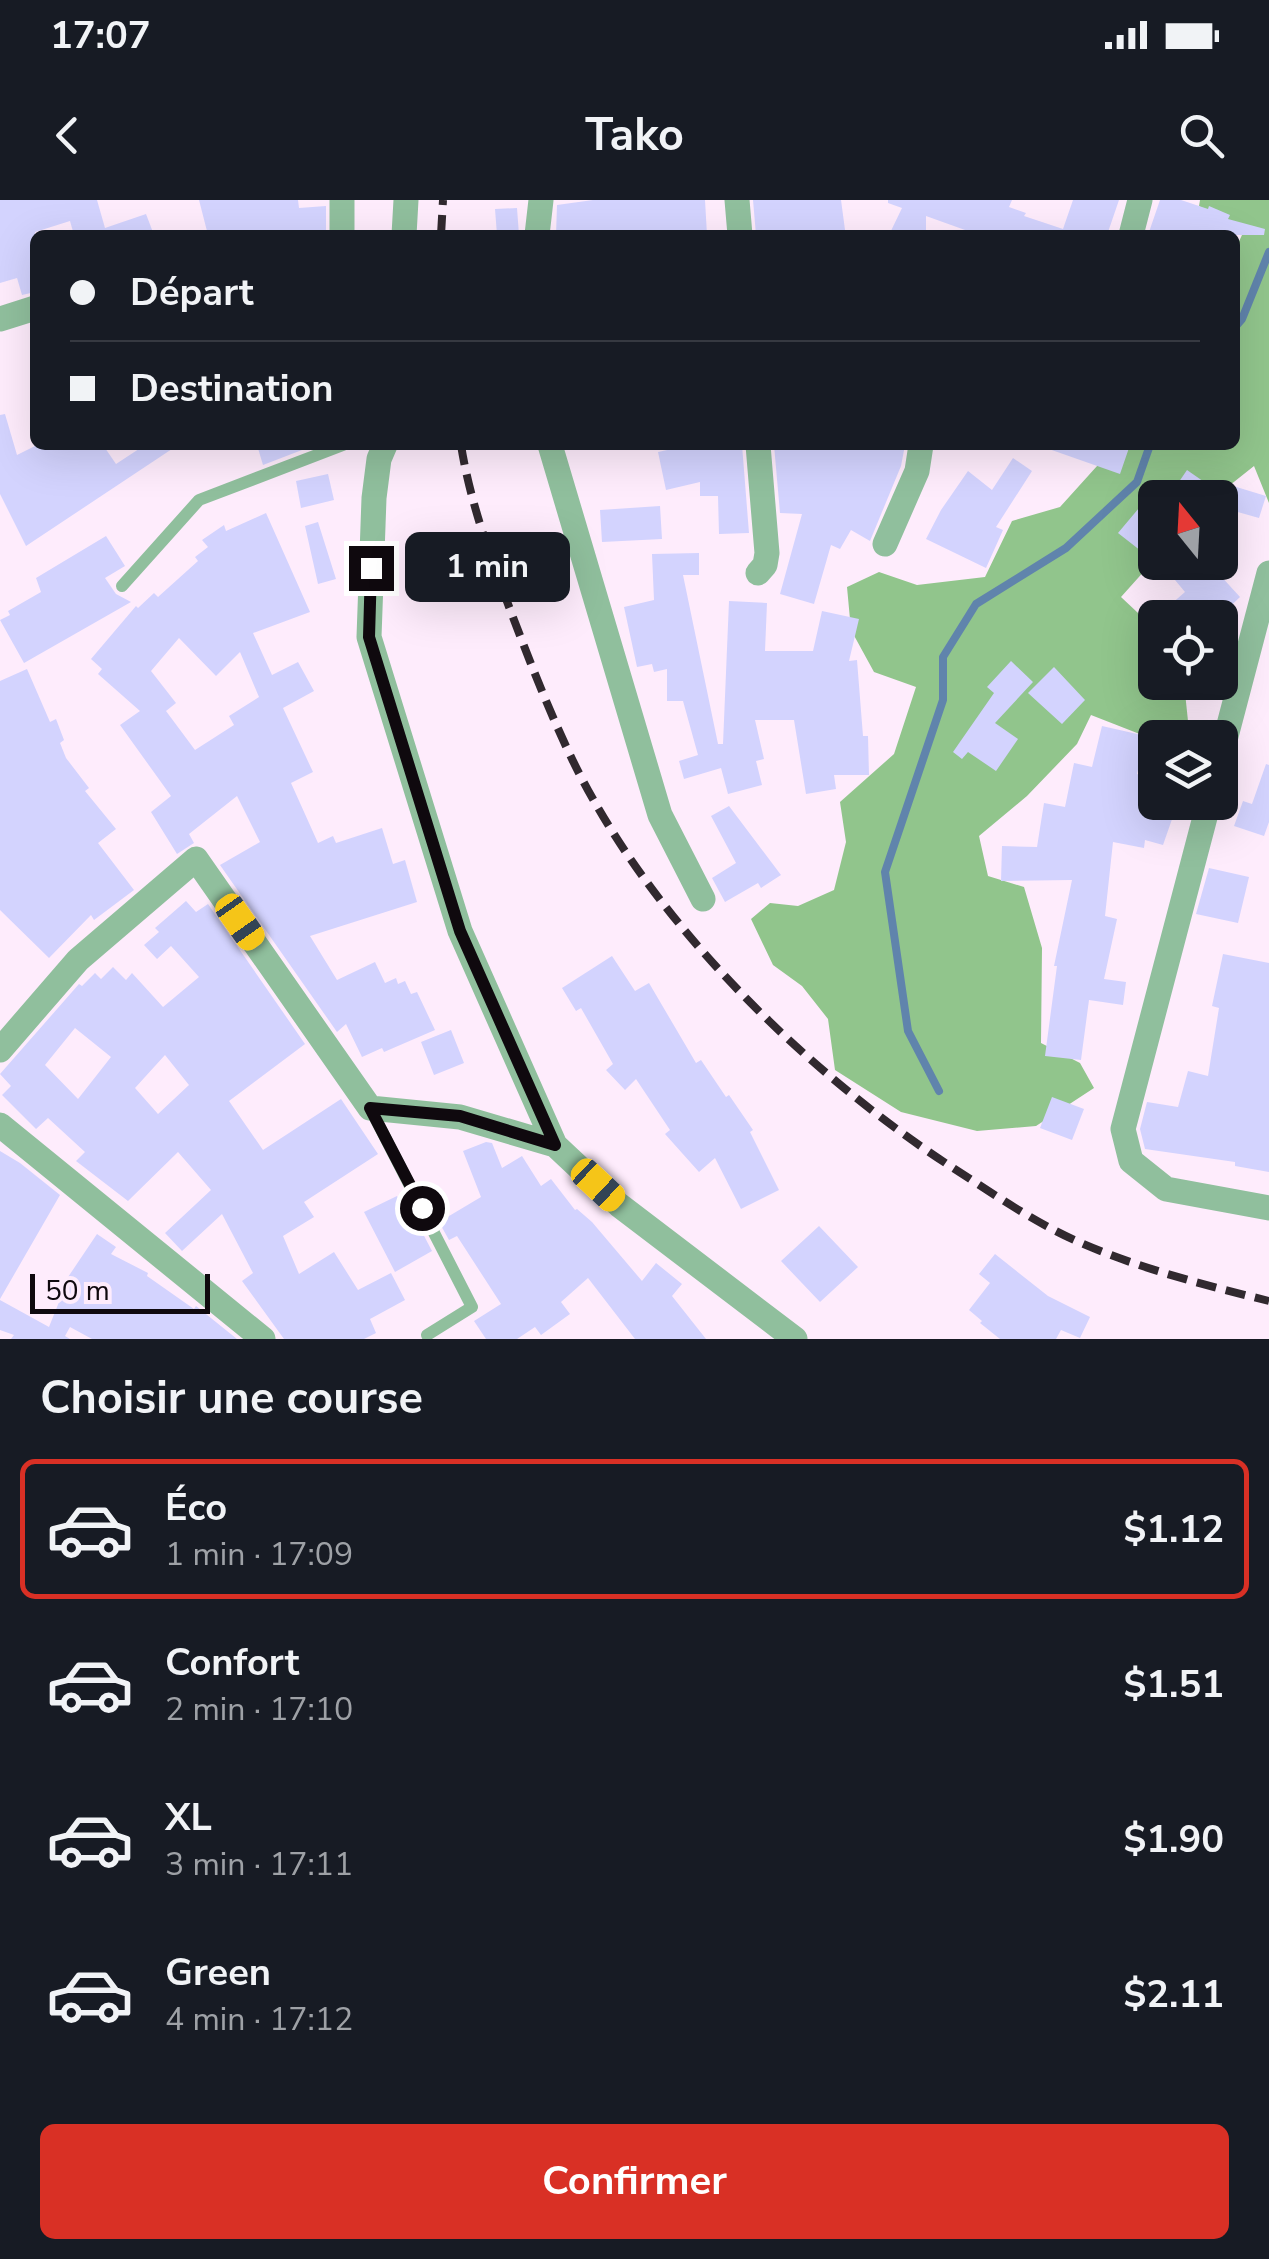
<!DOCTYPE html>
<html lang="fr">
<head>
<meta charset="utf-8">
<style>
	:root { --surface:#171b24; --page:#242831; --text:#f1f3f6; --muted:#9ea1a6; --line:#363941; --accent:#d93025 }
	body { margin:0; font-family:"Nunito Sans",sans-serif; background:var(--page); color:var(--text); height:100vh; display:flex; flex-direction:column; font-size:38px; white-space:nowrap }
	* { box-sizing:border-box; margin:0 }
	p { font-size:32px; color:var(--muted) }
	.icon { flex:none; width:55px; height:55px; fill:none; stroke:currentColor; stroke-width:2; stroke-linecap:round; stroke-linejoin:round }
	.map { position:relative; height:1139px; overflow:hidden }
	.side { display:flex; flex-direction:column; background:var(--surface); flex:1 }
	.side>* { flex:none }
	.banner { position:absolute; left:30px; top:30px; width:1210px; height:220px; border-radius:15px; box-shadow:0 10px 40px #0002; display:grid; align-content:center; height:220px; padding:0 40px; background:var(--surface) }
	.needle { width:65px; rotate:342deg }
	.buttons { position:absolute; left:1138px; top:280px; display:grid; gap:20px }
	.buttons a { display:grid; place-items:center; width:100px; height:100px; border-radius:15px; background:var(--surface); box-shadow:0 10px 40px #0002; font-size:50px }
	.scale { position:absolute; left:30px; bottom:25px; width:180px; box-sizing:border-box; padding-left:10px; border:5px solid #0f090e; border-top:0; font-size:28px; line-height:35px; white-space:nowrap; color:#0f090e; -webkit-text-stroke:8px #feecfc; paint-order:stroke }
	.end { position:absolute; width:45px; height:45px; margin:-22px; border:12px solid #0f090e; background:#fff; box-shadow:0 0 0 5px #fff }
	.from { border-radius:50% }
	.bubble { position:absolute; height:70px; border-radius:15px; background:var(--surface); box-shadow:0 10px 40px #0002; font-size:32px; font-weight:700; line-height:70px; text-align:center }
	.car { position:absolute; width:30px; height:60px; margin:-30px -15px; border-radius:12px; box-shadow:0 0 8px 2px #0007; background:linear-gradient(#f5c518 24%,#345 0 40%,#f5c518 0 76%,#345 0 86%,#f5c518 0) }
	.banner b { display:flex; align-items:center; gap:35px; height:95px; font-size:38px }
	.banner b+b { border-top:2px solid var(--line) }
	.banner i { width:25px; height:25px; background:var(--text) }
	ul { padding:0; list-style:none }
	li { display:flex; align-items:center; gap:30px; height:140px; margin:0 20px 15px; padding:0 20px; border:5px solid transparent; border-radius:15px }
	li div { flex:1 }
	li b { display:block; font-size:38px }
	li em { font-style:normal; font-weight:700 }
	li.on { border-color:var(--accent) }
	li>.icon { width:90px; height:90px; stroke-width:1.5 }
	h2 { padding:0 40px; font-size:45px; line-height:120px }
	.primary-button { display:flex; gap:20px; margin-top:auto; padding:20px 40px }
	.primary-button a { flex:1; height:115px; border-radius:15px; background:var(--accent); color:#fff; font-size:40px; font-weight:700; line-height:115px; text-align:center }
	.status { display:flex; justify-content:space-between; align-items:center; height:70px; padding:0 50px; background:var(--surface); direction:ltr }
	.status svg { height:28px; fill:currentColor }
	header { display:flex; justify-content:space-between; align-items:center; height:130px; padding:0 40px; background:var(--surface); font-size:45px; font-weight:700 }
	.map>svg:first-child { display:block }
	.forest { fill:#91c58c }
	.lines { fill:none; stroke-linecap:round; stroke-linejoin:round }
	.stream { stroke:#6084ac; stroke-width:8 }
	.building { fill:#d3d3fe; fill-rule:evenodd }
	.service { stroke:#90bf9d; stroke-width:12 }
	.minor { stroke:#90bf9d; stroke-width:25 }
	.rail { stroke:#31292f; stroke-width:8; stroke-dasharray:20 10; stroke-linecap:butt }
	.route { stroke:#0f090e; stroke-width:12 }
</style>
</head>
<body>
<div class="status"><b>17:07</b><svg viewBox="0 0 49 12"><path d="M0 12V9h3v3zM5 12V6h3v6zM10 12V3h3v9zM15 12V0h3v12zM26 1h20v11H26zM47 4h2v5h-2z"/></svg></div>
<header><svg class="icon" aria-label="back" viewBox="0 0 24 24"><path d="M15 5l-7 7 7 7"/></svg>Tako<svg class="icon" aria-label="search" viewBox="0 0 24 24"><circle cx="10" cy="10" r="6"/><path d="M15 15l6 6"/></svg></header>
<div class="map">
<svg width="1269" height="1139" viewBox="0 0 1269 1139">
	<rect width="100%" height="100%" fill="#feecfc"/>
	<path class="forest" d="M 1200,0 L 1269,0 L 1269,303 L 1254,266 L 1215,297 L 1155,298 L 1155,359 L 1121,397 L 1155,429 L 1155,482 L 1184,483 L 1188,521 L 1184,537 L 1155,540 L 1091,515 L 1077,544 L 1027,596 L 979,636 L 988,676 L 1024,687 L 1042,748 L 1041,843 L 1080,863 L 1094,888 L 1036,926 L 977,931 L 901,912 L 835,870 L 828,819 L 802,786 L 773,765 L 751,719 L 770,703 L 798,706 L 834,690 L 846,642 L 840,602 L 894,554 L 916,487 L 874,472 L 851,430 L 847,387 L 879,372 L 917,385 L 985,377 L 1012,321 L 1060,307 L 1116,245 L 1235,245 L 1235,50 L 1242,35 L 1199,6 Z"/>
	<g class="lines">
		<path class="stream" d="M 1235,127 L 1242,119 L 1269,52
			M 939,891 L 908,831 L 885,672 L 943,500 L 943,457 L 976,404 L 1066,348 L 1137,282 L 1150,245"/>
	</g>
	<path class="building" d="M 0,0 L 97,0 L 105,28 L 146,14 L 154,35 L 74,35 L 70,21 L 35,32 L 35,92 L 22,95 L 17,78 L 0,83 Z
		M 199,0 L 298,0 L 299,8 L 326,6 L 326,35 L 208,35 Z
		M 593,0 L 705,0 L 707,35 L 556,35 L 557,5 Z
		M 753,0 L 841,0 L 845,30 L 815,31 L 816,35 L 756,35 Z
		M 888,0 L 1012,0 L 1009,7 L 1026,13 L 1024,16 L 1063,29 L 1073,0 L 1119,0 L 1107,35 L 979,35 L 926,16 L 926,35 L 889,35 L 902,8 L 888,3 Z
		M 1160,0 L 1181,0 L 1208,9 L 1209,6 L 1230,15 L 1228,19 L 1265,29 L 1264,35 L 1148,35 Z
		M 517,8 L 519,35 L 497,35 L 495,9 Z
		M 5,214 L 17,255 L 37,245 L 103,245 L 116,264 L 145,245 L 178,245 L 26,346 L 0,294 L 0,215 Z
		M 257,245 L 315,245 L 263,265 Z
		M 690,245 L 742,245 L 749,333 L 719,334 L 718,296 L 700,296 L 700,282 L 666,290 L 658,252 Z
		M 774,245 L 905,245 L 901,266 L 870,341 L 851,330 L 840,349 L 831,345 L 814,404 L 780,394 L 802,314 L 780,313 Z
		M 1046,245 L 1130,245 L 1120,274 L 1046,248 Z
		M 1013,258 L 1032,271 L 996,327 L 1003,330 L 986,368 L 926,339 L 941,310 L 968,271 L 992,290 Z
		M 1187,270 L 1220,293 L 1220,282 L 1266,296 L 1259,318 L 1220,307 L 1220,298 L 1168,298 Z
		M 328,274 L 334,300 L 301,308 L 296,281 Z
		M 1155,289 L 1155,334 L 1141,351 L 1118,333 Z
		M 660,306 L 662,339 L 602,342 L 600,310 Z
		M 266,313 L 310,412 L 253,433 L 272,475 L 298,462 L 314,491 L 283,508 L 313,572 L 291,583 L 318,643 L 333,636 L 336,643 L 382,628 L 393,664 L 405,660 L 417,702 L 310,736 L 337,780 L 375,762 L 385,783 L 396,778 L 398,784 L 405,781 L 411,794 L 417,792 L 435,830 L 384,852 L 382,848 L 362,857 L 346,824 L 337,832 L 220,665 L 260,642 L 237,596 L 189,634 L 194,643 L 177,654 L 151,612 L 171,596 L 120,525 L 140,511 L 98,474 L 102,469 L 91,459 L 136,406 L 138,408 L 154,393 L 158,397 L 198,361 L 195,357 L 208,347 L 202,340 L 224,325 L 226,331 ZM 179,438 L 216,476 L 240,452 L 259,497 L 229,516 L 234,525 L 195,550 L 166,511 L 176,503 L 151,471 Z
		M 318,322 L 336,379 L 318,384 L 305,326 Z
		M 439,334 L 444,358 L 423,362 L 417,338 Z
		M 106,336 L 125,366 L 105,378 L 116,394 L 131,402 L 24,463 L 0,420 L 10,415 L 8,411 L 41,392 L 36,378 Z
		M 699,353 L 699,375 L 683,375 L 718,544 L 723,544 L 729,401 L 767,403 L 765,451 L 813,451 L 822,411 L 859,419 L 849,461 L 857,460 L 863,536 L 868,536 L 869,575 L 834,575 L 836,589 L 806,594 L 794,520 L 755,520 L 764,559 L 756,561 L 762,585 L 728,594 L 721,568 L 684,579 L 679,561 L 698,555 L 683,501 L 667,501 L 667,469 L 654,472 L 652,464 L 637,467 L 624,407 L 654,400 L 652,354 Z
		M 1195,362 L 1208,362 L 1240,397 L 1218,418 L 1155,418 L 1185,392 L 1175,380 Z
		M 1011,461 L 1033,482 L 995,523 L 1018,539 L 996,571 L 968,552 L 962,559 L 953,552 L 994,493 L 987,487 Z
		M 1054,467 L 1085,500 L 1062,524 L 1028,493 Z
		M 27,469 L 50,522 L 56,519 L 64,540 L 60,543 L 66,558 L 89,588 L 85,591 L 116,629 L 98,643 L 134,690 L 94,720 L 91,715 L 49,758 L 0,710 L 0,481 Z
		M 1102,526 L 1146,536 L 1137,574 L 1155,580 L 1155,602 L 1178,602 L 1163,645 L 1145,640 L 1144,648 L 1113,642 L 1105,716 L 1117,719 L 1104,779 L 1126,782 L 1123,805 L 1089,800 L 1081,860 L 1045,856 L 1057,766 L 1054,766 L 1072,680 L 1001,681 L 1002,646 L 1037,647 L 1044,603 L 1065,607 L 1074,563 L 1092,567 Z
		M 1266,564 L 1269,565 L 1269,622 L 1264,636 L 1234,626 L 1243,601 L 1252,604 Z
		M 729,606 L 781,675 L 761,688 L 758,683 L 725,702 L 712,678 L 736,663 L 711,616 Z
		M 1209,668 L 1249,677 L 1238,723 L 1196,714 Z
		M 186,701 L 196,712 L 208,704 L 305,844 L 229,901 L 263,950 L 341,899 L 378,954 L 304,1002 L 314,1017 L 283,1036 L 299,1074 L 334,1052 L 358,1090 L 391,1073 L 405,1100 L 370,1119 L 376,1133 L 364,1139 L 284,1139 L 242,1081 L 253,1073 L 222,1014 L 182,1051 L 165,1033 L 211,990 L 178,952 L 128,1001 L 76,961 L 85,952 L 48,918 L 36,929 L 2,895 L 11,886 L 0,874 L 79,784 L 82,786 L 95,773 L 101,779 L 113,767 L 126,780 L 132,773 L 163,807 L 199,777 L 171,746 L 157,759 L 144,745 L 159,732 L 155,728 ZM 75,828 L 111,857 L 78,899 L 45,865 ZM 165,855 L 189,885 L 158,914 L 135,888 Z
		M 1223,754 L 1269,763 L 1269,972 L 1235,966 L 1235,962 L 1145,949 L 1140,929 L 1147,902 L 1178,907 L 1188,871 L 1208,876 L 1219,808 L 1212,806 Z
		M 612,756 L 635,791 L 649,783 L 696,863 L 701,860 L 726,897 L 729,895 L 753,930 L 750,932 L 779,990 L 741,1009 L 715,958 L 699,972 L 665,934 L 670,930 L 636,879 L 625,890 L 606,870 L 613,864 L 581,808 L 576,811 L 562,788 Z
		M 451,830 L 464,863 L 434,875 L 421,842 Z
		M 1052,897 L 1084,909 L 1072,940 L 1040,928 Z
		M 486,942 L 492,943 L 502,968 L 522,956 L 541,986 L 551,979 L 575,1010 L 577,1009 L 592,1022 L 642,1081 L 656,1063 L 682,1084 L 672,1096 L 706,1139 L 635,1139 L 588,1078 L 561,1102 L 570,1114 L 541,1135 L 535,1127 L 517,1139 L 486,1139 L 474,1121 L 501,1104 L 457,1036 L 449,1040 L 439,1022 L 481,997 L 463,951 Z
		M 0,951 L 20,963 L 60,995 L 0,1099 Z
		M 397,996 L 417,1035 L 422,1032 L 432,1051 L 395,1072 L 364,1012 Z
		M 819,1026 L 858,1067 L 820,1102 L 781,1061 Z
		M 97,1034 L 116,1047 L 111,1054 L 148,1073 L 147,1076 L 194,1109 L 196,1106 L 237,1139 L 92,1139 L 70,1127 L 65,1136 L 70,1139 L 11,1139 L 14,1135 L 0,1130 L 0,1100 L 49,1127 L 65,1087 L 62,1086 Z
		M 995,1054 L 1048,1096 L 1090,1117 L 1080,1138 L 1061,1130 L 1056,1139 L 1000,1139 L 980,1123 L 982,1121 L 969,1110 L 990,1083 L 979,1074 Z"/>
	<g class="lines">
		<path class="service" d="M 122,386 L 199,300 L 343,245
			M 370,908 L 472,1107 L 427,1135"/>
		<path class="minor" d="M 737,0 L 740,35
			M 342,35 L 342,0
			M 404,35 L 406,0
			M 537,35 L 541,0
			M 1131,35 L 1140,0
			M 0,119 L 35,108
			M 385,245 L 379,259 L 374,298 L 369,437 L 460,731 L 555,945 L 619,1005 L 795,1139
			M 550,245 L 660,615 L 703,699
			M 885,344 L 917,271 L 921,245
			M 758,373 L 765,365 L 767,353 L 758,245
			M 1220,559 L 1269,373
			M 1209,602 L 1123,929 L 1131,961 L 1166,989 L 1269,1008
			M 0,850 L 78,760 L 196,659 L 370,908 L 460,917 L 555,945
			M 0,925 L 263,1139"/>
		<path class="rail" d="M 441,35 L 443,0
			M 461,245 C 470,302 491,359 511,412 C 530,462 549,511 572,559 C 649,719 803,870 950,966 C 992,993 1035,1023 1081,1043 C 1141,1069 1205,1085 1269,1101"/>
	</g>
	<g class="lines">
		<path class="route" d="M 371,368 L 369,437 L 460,731 L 555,945 L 460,916 L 370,908 L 422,1008"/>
	</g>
</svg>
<div class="buttons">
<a><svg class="needle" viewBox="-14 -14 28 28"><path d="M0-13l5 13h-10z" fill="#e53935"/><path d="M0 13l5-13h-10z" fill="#9ea1a6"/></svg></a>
<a><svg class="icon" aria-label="locate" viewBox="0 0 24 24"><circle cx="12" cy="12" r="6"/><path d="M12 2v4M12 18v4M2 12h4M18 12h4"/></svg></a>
<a><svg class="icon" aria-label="layers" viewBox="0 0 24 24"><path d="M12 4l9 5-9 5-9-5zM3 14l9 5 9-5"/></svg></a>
</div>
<div class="scale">50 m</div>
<i class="end from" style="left:422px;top:1008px"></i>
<i class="end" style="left:371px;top:368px"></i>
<div class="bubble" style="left:405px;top:332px;width:165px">1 min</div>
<i class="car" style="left:240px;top:722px;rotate:145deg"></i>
<i class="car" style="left:598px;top:985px;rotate:133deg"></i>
<div class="banner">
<b><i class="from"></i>Départ</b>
<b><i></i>Destination</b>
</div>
</div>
<section class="side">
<h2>Choisir une course</h2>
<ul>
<li class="on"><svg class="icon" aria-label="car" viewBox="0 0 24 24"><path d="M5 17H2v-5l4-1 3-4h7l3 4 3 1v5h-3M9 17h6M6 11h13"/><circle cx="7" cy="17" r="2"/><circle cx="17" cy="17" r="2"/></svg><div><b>Éco</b><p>1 min · 17:09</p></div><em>$1.12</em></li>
<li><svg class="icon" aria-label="car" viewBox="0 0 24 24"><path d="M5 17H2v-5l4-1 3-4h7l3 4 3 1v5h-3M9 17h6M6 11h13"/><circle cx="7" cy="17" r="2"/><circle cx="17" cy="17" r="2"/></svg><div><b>Confort</b><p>2 min · 17:10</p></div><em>$1.51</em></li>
<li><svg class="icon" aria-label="car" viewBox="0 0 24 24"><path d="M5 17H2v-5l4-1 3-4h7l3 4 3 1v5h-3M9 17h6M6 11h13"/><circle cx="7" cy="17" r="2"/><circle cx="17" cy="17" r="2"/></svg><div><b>XL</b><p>3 min · 17:11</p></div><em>$1.90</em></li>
<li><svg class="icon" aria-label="car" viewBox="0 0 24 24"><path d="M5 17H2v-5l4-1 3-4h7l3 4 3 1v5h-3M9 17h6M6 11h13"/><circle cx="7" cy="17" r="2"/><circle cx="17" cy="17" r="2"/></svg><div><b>Green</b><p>4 min · 17:12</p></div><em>$2.11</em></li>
</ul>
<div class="primary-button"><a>Confirmer</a></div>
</section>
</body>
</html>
